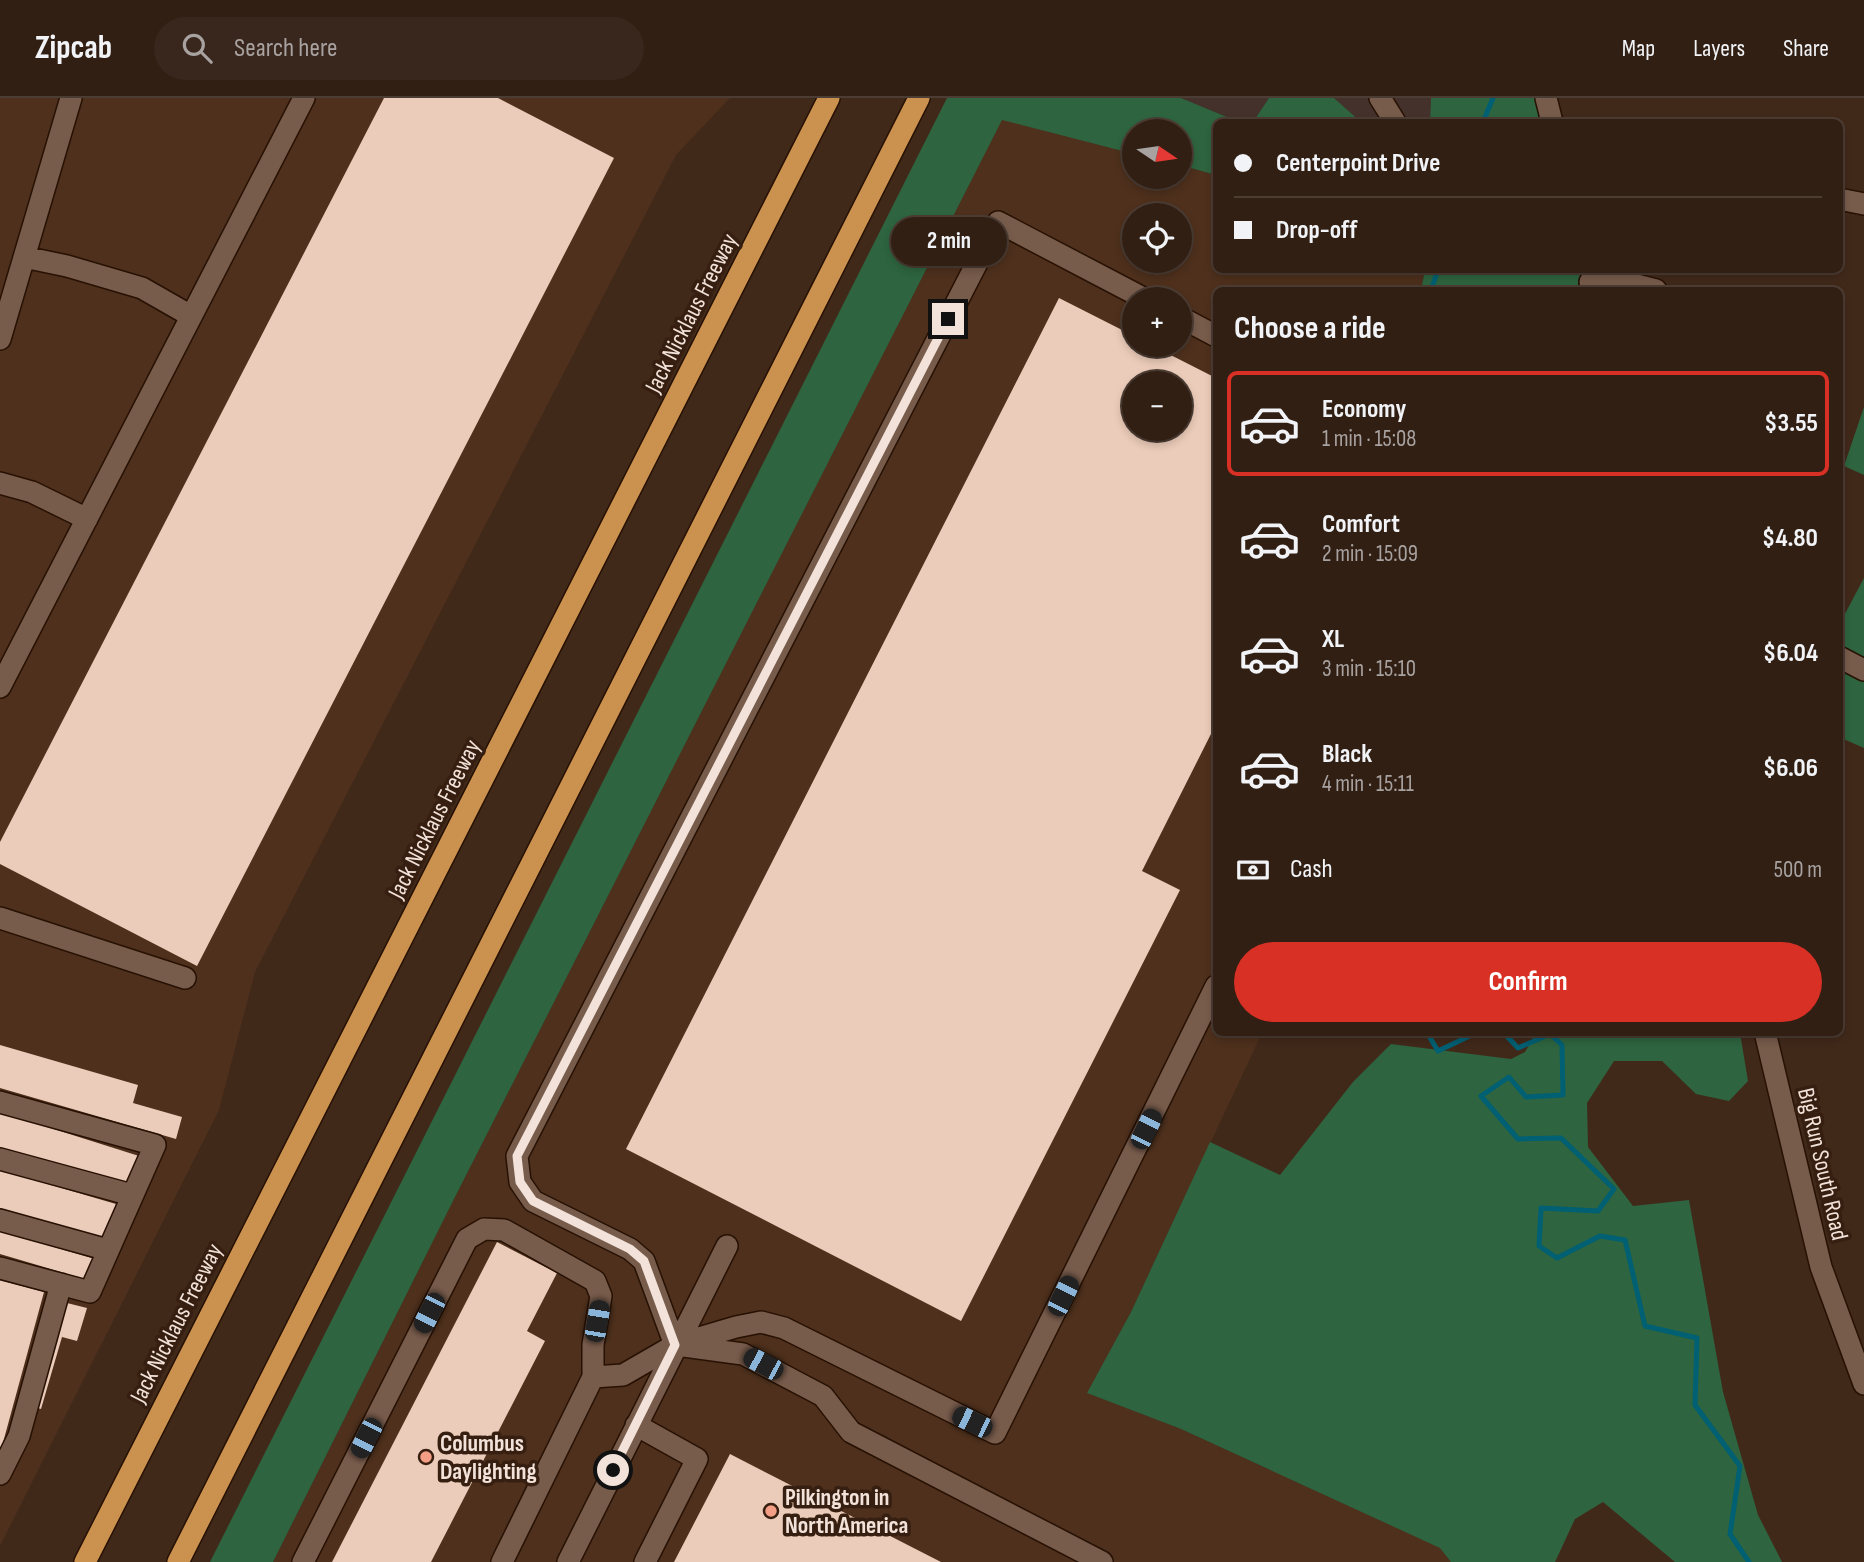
<!DOCTYPE html>
<html lang="en">
<head>
<meta charset="utf-8">
<style>
	:root { --surface:#311f14; --page:#39271d; --text:#f1f3f6; --muted:#a8a2a0; --line:#4c3d34; --accent:#d93025 }
	body { margin:0; font-family:"Sofia Sans Condensed",sans-serif; background:var(--page); color:var(--text); height:100vh; display:flex; flex-direction:column; font-size:26px; white-space:nowrap }
	* { box-sizing:border-box; margin:0 }
	p { font-size:23px; color:var(--muted) }
	.icon { flex:none; width:38px; height:38px; fill:none; stroke:currentColor; stroke-width:2; stroke-linecap:round; stroke-linejoin:round }
	.map { position:relative; flex:1; overflow:hidden }
	.drawer { position:absolute; left:1213px; top:189px; width:630px; height:749px; display:flex; flex-direction:column; background:var(--surface); border-radius:10px; box-shadow:0 4px 10px #0003,0 0 0 2px var(--line) }
	.drawer>* { flex:none }
	.guide { position:absolute; left:1213px; top:21px; width:630px; height:154px; border-radius:10px; box-shadow:0 4px 10px #0003,0 0 0 2px var(--line); display:grid; align-content:center; height:154px; padding:0 21px; background:var(--surface) }
	.needle { width:46px; rotate:103deg }
	.controls { position:absolute; left:1122px; top:21px; display:grid; gap:14px }
	.controls a { display:grid; place-items:center; width:70px; height:70px; border-radius:50%; background:var(--surface); box-shadow:0 4px 10px #0003,0 0 0 2px var(--line); font-size:35px }
	.end { position:absolute; width:32px; height:32px; margin:-16px; border:9px solid #f2e2d9; background:#111; box-shadow:0 0 0 4px #111 }
	.from { border-radius:50% }
	.bubble { position:absolute; height:49px; border-radius:24px; background:var(--surface); box-shadow:0 4px 10px #0003,0 0 0 2px var(--line); font-size:23px; font-weight:700; line-height:49px; text-align:center }
	.car { position:absolute; width:21px; height:42px; margin:-21px -10px; border-radius:9px; box-shadow:0 0 5px 2px #0007; background:linear-gradient(#222 24%,#8ab4d8 0 40%,#222 0 76%,#8ab4d8 0 86%,#222 0) }
	.guide b { display:flex; align-items:center; gap:24px; height:66px; font-size:26px }
	.guide b+b { border-top:2px solid var(--line) }
	.guide i { width:18px; height:18px; background:var(--text) }
	ul { padding:0; list-style:none }
	li { display:flex; align-items:center; gap:21px; height:105px; margin:0 14px 10px; padding:0 7px; border:4px solid transparent; border-radius:10px }
	li div { flex:1 }
	li b { display:block; font-size:26px }
	li em { font-style:normal; font-weight:700 }
	li.on { border-color:var(--accent) }
	li>.icon { width:63px; height:63px; stroke-width:1.5 }
	h2 { padding:0 21px; font-size:32px; line-height:84px }
	.pay { display:flex; align-items:center; gap:18px; height:77px; padding:0 21px; font-size:26px }
	.pay p { margin-inline-start:auto }
	.action { display:flex; gap:14px; margin-top:auto; padding:14px 21px }
	.action a { flex:1; height:80px; border-radius:42px; background:var(--accent); color:#fff; font-size:28px; font-weight:700; line-height:80px; text-align:center }
	header { display:flex; align-items:center; gap:42px; box-sizing:border-box; height:98px; padding:0 35px; background:var(--surface); border-bottom:2px solid var(--line) }
	header strong { font-size:33px }
	nav { display:flex; gap:38px; margin-inline-start:auto; font-size:24px }
	.search { width:490px; height:63px; background:var(--page); display:flex; align-items:center; gap:18px; box-sizing:border-box; padding:0 24px; border-radius:38px; color:var(--muted); font-size:26px }
	.map>svg:first-child { display:block }
	.commercial { fill:#45312c }
	.built { fill:#4e301c; fill-rule:evenodd }
	.green { fill:#2e643f }
	.lines { fill:none; stroke-linecap:round; stroke-linejoin:round }
	.stream { stroke:#006073; stroke-width:5 }
	.building { fill:#ebcbb9; fill-rule:evenodd }
	.minor-casing { stroke:#271103; stroke-width:24 }
	.highway-casing { stroke:#271103; stroke-width:24 }
	.minor { stroke:#775b4b; stroke-width:21 }
	.highway { stroke:#cb924f; stroke-width:21 }
	.route { stroke:#f2e2d9; stroke-width:9 }
	.poi-dot { fill:#f49e86; stroke:#361f10; stroke-width:2.5 }
	.labels { text-anchor:middle; stroke-width:7; stroke-linejoin:round; paint-order:stroke }
	.street-label { font-size:24px; fill:#f2e2d9; stroke:#361f10 }
	.poi-label { font-size:24px; font-weight:bold; fill:#f2e2d9; stroke:#361f10; text-anchor:start }
</style>
</head>
<body>
<header>
<strong>Zipcab</strong>
<div class="search"><svg class="icon" aria-label="search" viewBox="0 0 24 24"><circle cx="10" cy="10" r="6"/><path d="M15 15l6 6"/></svg>Search here</div>
<nav><a>Map</a><a>Layers</a><a>Share</a></nav>
</header>
<div class="map">
<svg width="1864" height="1464" viewBox="0 0 1864 1464">
	<rect width="100%" height="100%" fill="#41291a"/>
	<path class="commercial" d="M 1181,0 L 1269,0 L 1253,24 L 1239,24 Z
		M 1334,0 L 1431,0 L 1430,24 L 1361,24 Z"/>
	<path class="built" d="M 0,0 L 730,0 L 676,57 L 255,874 L 219,1012 L 0,1448 Z
		M 1002,21 L 1134,56 L 1134,79 L 1180,79 L 1180,67 L 1216,77 L 1216,172 L 1425,172 L 1421,192 L 1216,192 L 1216,934 L 1262,935 L 1131,1214 L 1088,1295 L 1181,1331 L 1441,1450 L 1451,1464 L 273,1464 L 454,1101 ZM 1134,117 L 1180,117 L 1180,163 L 1134,163 ZM 1134,201 L 1180,201 L 1180,247 L 1134,247 ZM 1134,285 L 1180,285 L 1180,331 L 1134,331 Z"/>
	<path class="green" d="M 947,0 L 1181,0 L 1239,24 L 1216,24 L 1216,77 L 1180,67 L 1180,33 L 1134,33 L 1134,56 L 1002,22 L 454,1101 L 273,1464 L 210,1464 Z
		M 1269,0 L 1334,0 L 1361,24 L 1253,24 Z
		M 1431,0 L 1536,0 L 1541,24 L 1430,24 Z
		M 1425,172 L 1579,172 L 1583,192 L 1421,192 Z
		M 1864,309 L 1864,377 L 1844,368 Z
		M 1864,480 L 1864,650 L 1839,639 L 1839,527 Z
		M 1536,935 L 1740,935 L 1748,983 L 1729,1003 L 1696,996 L 1662,963 L 1614,963 L 1587,1005 L 1588,1049 L 1633,1108 L 1689,1102 L 1723,1294 L 1758,1417 L 1782,1464 L 1675,1464 L 1603,1404 L 1575,1421 L 1555,1464 L 1451,1464 L 1440,1450 L 1181,1331 L 1087,1295 L 1131,1214 L 1210,1044 L 1280,1077 L 1353,984 L 1391,946 L 1511,961 L 1525,954 Z"/>
	<g class="lines">
		<path class="stream" d="M 1483,24 L 1493,0
			M 1431,192 L 1438,172
			M 1415,934 L 1429,938 L 1438,953 L 1478,934
			M 1503,934 L 1518,950 L 1550,936 L 1562,947 L 1563,997 L 1526,999 L 1509,979 L 1481,998 L 1518,1041 L 1561,1040 L 1614,1091 L 1598,1113 L 1541,1110 L 1539,1148 L 1557,1160 L 1600,1138 L 1625,1142 L 1645,1228 L 1697,1240 L 1695,1307 L 1740,1368 L 1730,1436 L 1749,1464"/>
	</g>
	<path class="building" d="M 384,0 L 498,0 L 614,60 L 197,868 L 0,766 L 0,744 Z
		M 1059,200 L 1134,238 L 1134,247 L 1151,247 L 1216,280 L 1216,626 L 1142,773 L 1180,792 L 961,1223 L 626,1051 ZM 1134,285 L 1180,285 L 1180,331 L 1134,331 Z
		M 0,947 L 138,987 L 133,1005 L 182,1019 L 176,1041 L 0,990 Z
		M 0,1014 L 139,1058 L 129,1090 L 0,1049 Z
		M 0,1072 L 116,1106 L 106,1141 L 0,1110 Z
		M 0,1133 L 95,1161 L 88,1182 L 0,1156 Z
		M 497,1144 L 557,1175 L 527,1233 L 545,1243 L 431,1464 L 332,1464 Z
		M 0,1182 L 44,1194 L 1,1352 L 0,1352 Z
		M 63,1204 L 87,1210 L 77,1243 L 62,1239 L 41,1311 L 32,1308 Z
		M 730,1356 L 941,1464 L 674,1464 Z"/>
	<g class="lines">
		<g class="minor-casing">
			<path id="minor" d="M 1380,0 L 1395,24
				M 1546,0 L 1552,24
				M 1839,101 L 1864,106
				M 24,159 L 67,168 L 142,190 L 191,218
				M 1590,184 L 1621,183 L 1656,192
				M 1180,219 L 1216,238
				M 0,241 L 71,0
				M 0,385 L 32,394 L 87,421
				M 1839,559 L 1864,572
				M 0,589 L 304,0
				M 0,820 L 185,880
				M 1765,934 L 1821,1169 L 1864,1286
				M 0,1004 L 155,1047 L 90,1194 L 0,1170
				M 0,1061 L 132,1097
				M 0,1122 L 108,1152
				M 675,1247 L 644,1163 L 630,1151 L 533,1103 L 520,1084 L 517,1058 L 998,124 L 1145,201
				M 684,1248 L 743,1256 L 823,1298 L 851,1334 L 1102,1464
				M 593,1279 L 623,1277 L 675,1247 L 736,1229 L 761,1224 L 784,1230 L 995,1335 L 1216,888
				M 636,1327 L 697,1361 L 645,1464
				M 0,1376 L 19,1338 L 61,1186
				M 303,1464 L 467,1141 L 484,1131 L 504,1132 L 595,1183 L 601,1198 L 593,1247 L 593,1279 L 502,1464
				M 568,1464 L 727,1148"/>
		</g>
		<g class="highway-casing">
			<path id="highway" d="M 85,1464 L 829,0
				M 178,1464 L 919,0"/>
		</g>
		<use href="#minor" class="minor"/>
		<use href="#highway" class="highway"/>
	</g>
	<g class="lines">
		<path class="route" d="M 613,1372 L 675,1247 L 644,1163 L 630,1151 L 533,1103 L 520,1084 L 517,1058 L 948,221"/>
	</g>
	<g class="poi-dot">
		<circle cx="426" cy="1359" r="7"/>
		<circle cx="771" cy="1413" r="7"/>
	</g>
	<g class="labels">
		<g class="street-label">
			<text transform="translate(691 215) rotate(-63)" y="8">Jack Nicklaus Freeway</text>
			<text transform="translate(434 721) rotate(-63)" y="8">Jack Nicklaus Freeway</text>
			<text transform="translate(1823 1066) rotate(77)" y="8">Big Run South Road</text>
			<text transform="translate(176 1225) rotate(-63)" y="8">Jack Nicklaus Freeway</text>
		</g>
		<g class="poi-label">
			<text x="440" y="1353">Columbus<tspan x="440" dy="28">Daylighting</tspan></text>
			<text x="785" y="1407">Pilkington in<tspan x="785" dy="28">North America</tspan></text>
		</g>
	</g>
</svg>
<div class="controls">
<a><svg class="needle" viewBox="-14 -14 28 28"><path d="M0-13l5 13h-10z" fill="#e53935"/><path d="M0 13l5-13h-10z" fill="#a8a2a0"/></svg></a>
<a><svg class="icon" aria-label="locate" viewBox="0 0 24 24"><circle cx="12" cy="12" r="6"/><path d="M12 2v4M12 18v4M2 12h4M18 12h4"/></svg></a>
<a>+</a>
<a>−</a>
</div>
<i class="end from" style="left:613px;top:1372px"></i>
<i class="end" style="left:948px;top:221px"></i>
<div class="bubble" style="left:891px;top:119px;width:116px">2 min</div>
<i class="car" style="left:1146px;top:1031px;rotate:26deg"></i>
<i class="car" style="left:1063px;top:1198px;rotate:26deg"></i>
<i class="car" style="left:429px;top:1215px;rotate:207deg"></i>
<i class="car" style="left:597px;top:1223px;rotate:10deg"></i>
<i class="car" style="left:763px;top:1266px;rotate:298deg"></i>
<i class="car" style="left:972px;top:1324px;rotate:296deg"></i>
<i class="car" style="left:366px;top:1340px;rotate:207deg"></i>
<div class="guide">
<b><i class="from"></i>Centerpoint Drive</b>
<b><i></i>Drop-off</b>
</div>
<section class="drawer">
<h2>Choose a ride</h2>
<ul>
<li class="on"><svg class="icon" aria-label="car" viewBox="0 0 24 24"><path d="M5 17H2v-5l4-1 3-4h7l3 4 3 1v5h-3M9 17h6M6 11h13"/><circle cx="7" cy="17" r="2"/><circle cx="17" cy="17" r="2"/></svg><div><b>Economy</b><p>1 min · 15:08</p></div><em>$3.55</em></li>
<li><svg class="icon" aria-label="car" viewBox="0 0 24 24"><path d="M5 17H2v-5l4-1 3-4h7l3 4 3 1v5h-3M9 17h6M6 11h13"/><circle cx="7" cy="17" r="2"/><circle cx="17" cy="17" r="2"/></svg><div><b>Comfort</b><p>2 min · 15:09</p></div><em>$4.80</em></li>
<li><svg class="icon" aria-label="car" viewBox="0 0 24 24"><path d="M5 17H2v-5l4-1 3-4h7l3 4 3 1v5h-3M9 17h6M6 11h13"/><circle cx="7" cy="17" r="2"/><circle cx="17" cy="17" r="2"/></svg><div><b>XL</b><p>3 min · 15:10</p></div><em>$6.04</em></li>
<li><svg class="icon" aria-label="car" viewBox="0 0 24 24"><path d="M5 17H2v-5l4-1 3-4h7l3 4 3 1v5h-3M9 17h6M6 11h13"/><circle cx="7" cy="17" r="2"/><circle cx="17" cy="17" r="2"/></svg><div><b>Black</b><p>4 min · 15:11</p></div><em>$6.06</em></li>
</ul>
<div class="pay"><svg class="icon" aria-label="cash" viewBox="0 0 24 24"><path d="M3 7h18v10H3z"/><circle cx="12" cy="12" r="2"/></svg>Cash<p>500 m</p></div>
<div class="action"><a>Confirm</a></div>
</section>
</div>
</body>
</html>
